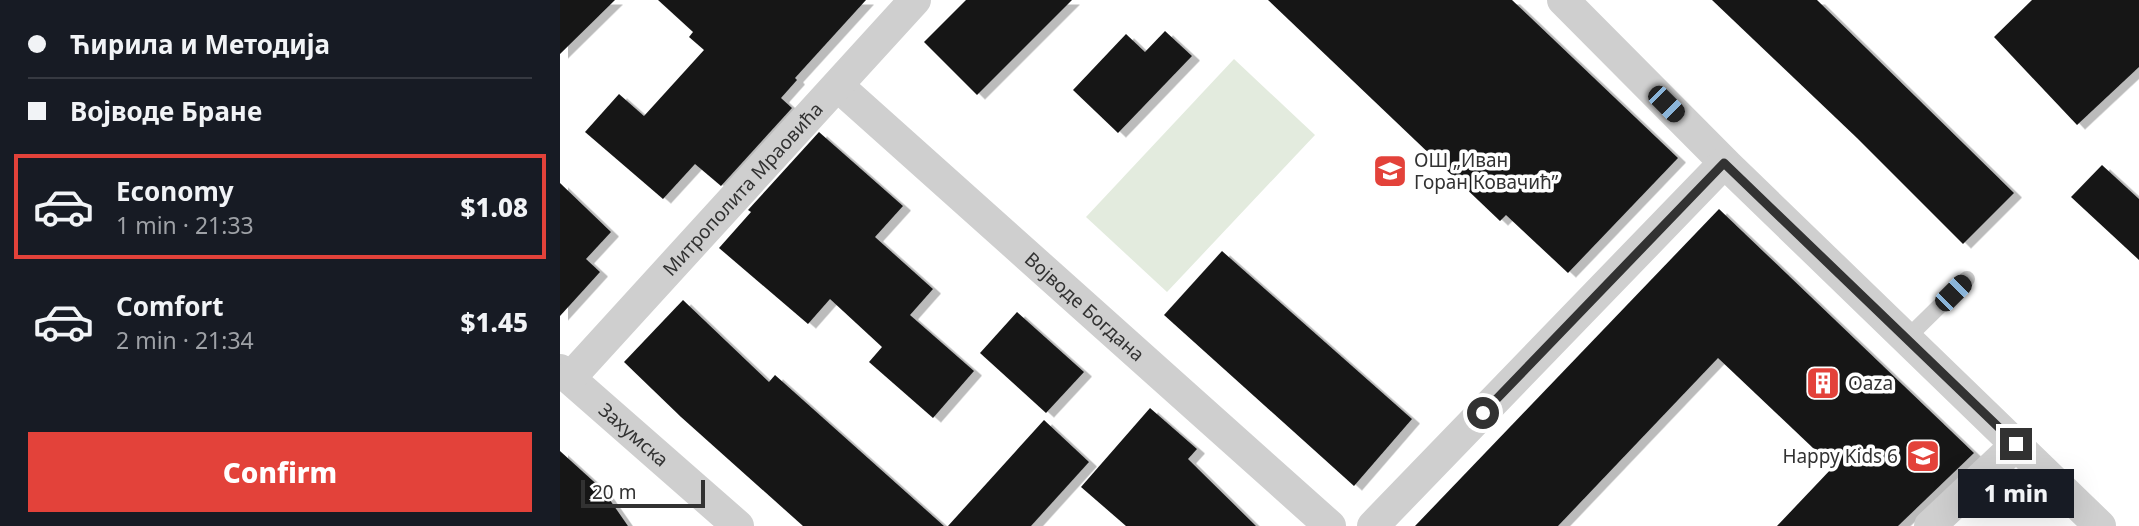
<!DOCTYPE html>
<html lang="en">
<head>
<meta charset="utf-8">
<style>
	:root { --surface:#171b24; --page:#242831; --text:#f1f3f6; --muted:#9ea1a6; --line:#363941; --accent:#e3423a }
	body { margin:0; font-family:"Noto Sans",sans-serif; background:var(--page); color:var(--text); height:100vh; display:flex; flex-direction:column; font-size:26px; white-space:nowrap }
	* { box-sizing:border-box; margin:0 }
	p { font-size:23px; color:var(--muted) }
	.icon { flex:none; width:38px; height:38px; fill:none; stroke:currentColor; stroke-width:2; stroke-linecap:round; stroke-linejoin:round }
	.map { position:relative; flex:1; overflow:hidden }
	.details { display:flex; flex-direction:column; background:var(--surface); width:560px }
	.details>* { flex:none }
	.guide { display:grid; align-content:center; height:154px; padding:0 28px; background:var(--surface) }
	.scale { position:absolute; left:21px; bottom:18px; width:124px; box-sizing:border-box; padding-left:7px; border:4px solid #323232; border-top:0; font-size:19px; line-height:24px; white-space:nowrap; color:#323232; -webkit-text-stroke:5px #fff; paint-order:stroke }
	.end { position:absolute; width:32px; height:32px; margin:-16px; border:9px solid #323232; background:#fff; box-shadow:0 0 0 4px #fff }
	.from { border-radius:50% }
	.bubble { position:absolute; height:49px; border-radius:0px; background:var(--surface); box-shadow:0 7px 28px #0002; font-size:23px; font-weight:800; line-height:49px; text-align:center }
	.car { position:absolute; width:21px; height:42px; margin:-21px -10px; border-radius:9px; box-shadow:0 0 5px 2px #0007; background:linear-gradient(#222 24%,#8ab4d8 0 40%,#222 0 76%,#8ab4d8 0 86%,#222 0) }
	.guide b { display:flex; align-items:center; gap:24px; height:66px; font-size:26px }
	.guide b+b { border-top:2px solid var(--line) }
	.guide i { width:18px; height:18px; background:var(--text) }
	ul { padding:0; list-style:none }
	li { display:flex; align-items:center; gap:21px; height:105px; margin:0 14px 10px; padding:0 14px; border:4px solid transparent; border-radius:0px }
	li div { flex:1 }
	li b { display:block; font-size:26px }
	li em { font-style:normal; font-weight:800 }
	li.on { border-color:var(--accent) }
	li>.icon { width:63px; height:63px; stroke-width:1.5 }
	.action { display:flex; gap:14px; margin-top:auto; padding:14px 28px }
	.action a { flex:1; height:80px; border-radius:0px; background:var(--accent); color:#fff; font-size:28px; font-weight:800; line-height:80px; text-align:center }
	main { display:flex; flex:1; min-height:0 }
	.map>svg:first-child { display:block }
	.green { fill:#e3ebde }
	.building { fill:#191919; filter:url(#shadow) }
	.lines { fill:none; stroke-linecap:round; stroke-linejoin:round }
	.service { stroke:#cfcfcf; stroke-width:16 }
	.minor { stroke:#cfcfcf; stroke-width:32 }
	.route { stroke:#323232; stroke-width:9 }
	.labels { text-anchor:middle; stroke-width:7; stroke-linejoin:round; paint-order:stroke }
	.poi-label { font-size:19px; fill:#323232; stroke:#fff; text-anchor:start }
	.street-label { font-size:19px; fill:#323232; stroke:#fff }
</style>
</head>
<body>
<main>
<section class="details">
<div class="guide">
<b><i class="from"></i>Ћирила и Методија</b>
<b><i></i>Војводе Бране</b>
</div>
<ul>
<li class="on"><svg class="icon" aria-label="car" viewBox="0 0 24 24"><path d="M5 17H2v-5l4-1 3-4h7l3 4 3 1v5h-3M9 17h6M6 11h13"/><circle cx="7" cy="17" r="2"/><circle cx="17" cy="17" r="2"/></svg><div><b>Economy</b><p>1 min · 21:33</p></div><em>$1.08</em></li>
<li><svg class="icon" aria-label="car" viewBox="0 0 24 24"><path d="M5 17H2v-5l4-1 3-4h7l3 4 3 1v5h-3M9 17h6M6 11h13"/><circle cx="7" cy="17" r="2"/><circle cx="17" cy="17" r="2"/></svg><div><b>Comfort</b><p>2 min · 21:34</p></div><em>$1.45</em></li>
</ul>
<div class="action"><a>Confirm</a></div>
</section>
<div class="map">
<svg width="1579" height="526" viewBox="0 0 1579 526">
	<defs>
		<filter id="shadow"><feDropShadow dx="8" dy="4.5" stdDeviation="0" flood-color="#0004"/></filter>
	</defs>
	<rect width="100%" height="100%" fill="#fff"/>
	<path class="green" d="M 674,59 L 755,135 L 607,292 L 526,217 Z"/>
	<path class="building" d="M 0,0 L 55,0 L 0,54 Z
		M 98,0 L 306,0 L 235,78 L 237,80 L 221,98 L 232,108 L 161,186 L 135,164 L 103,199 L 25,132 L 59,94 L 84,116 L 144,50 L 129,37 L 133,32 Z
		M 406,0 L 512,0 L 417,95 L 364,42 Z
		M 708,0 L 952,0 L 1118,158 L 1008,273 L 946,215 L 940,221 Z
		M 1152,0 L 1257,0 L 1454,193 L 1403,244 L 1297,138 Z
		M 1472,0 L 1579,0 L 1579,67 L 1517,125 L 1434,37 Z
		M 605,31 L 632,56 L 558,133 L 513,90 L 566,34 L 585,52 Z
		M 259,132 L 343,206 L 315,237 L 373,289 L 350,315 L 414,371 L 373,418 L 309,362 L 322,347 L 270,299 L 248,324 L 159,248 L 191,212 L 188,210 Z
		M 1542,165 L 1579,199 L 1579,260 L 1511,197 Z
		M 0,183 L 51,232 L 26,259 L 40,272 L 0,316 Z
		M 1159,209 L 1414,453 L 1338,526 L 1217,526 L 1273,467 L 1158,358 L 998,526 L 855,526 Z
		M 662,251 L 852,419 L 794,486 L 604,315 Z
		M 123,300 L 209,382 L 215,375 L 384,526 L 243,526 L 121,417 L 64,362 Z
		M 457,312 L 524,372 L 486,413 L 420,353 Z
		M 590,408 L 637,449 L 628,459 L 696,526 L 566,526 L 521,487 Z
		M 484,420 L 529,462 L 471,526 L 388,526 Z
		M 0,451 L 43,490 L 68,526 L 0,526 Z"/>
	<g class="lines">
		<path class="service" d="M 1345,340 L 1407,279"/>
		<g class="minor">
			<path d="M 1003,0 L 1168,166 L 1540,526"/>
			<path id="s1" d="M 278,86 L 770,526"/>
			<path id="s2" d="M 0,370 L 178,526"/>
			<path id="s3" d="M 10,378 L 355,0"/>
			<path d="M 813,526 L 1164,163"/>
			<path d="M 1370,526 L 1456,445"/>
		</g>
	</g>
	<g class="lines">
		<path class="route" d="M 923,413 L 1164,163 L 1456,444"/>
	</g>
	<defs>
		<g id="school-square" transform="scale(1.75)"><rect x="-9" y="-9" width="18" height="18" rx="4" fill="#e3423a" stroke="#fff"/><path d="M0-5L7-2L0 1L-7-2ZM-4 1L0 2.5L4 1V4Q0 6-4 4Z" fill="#fff"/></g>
		<g id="building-square" transform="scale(1.75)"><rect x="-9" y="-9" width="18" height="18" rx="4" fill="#e3423a" stroke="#fff"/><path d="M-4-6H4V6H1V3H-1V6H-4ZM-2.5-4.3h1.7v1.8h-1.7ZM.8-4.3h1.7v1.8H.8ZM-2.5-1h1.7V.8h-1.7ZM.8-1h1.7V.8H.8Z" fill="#fff"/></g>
	</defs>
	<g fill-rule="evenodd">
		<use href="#school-square" x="830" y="171"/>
		<use href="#building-square" x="1263" y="383"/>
		<use href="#school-square" x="1363" y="456"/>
	</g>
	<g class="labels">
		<g class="poi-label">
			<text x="854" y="167">ОШ „Иван<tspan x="854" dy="22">Горан Ковачић”</tspan></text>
			<text x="1288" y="390">Oaza</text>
			<text x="1338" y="463" text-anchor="end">Happy Kids 6</text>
		</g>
		<g class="street-label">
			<text dy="7" stroke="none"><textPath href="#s3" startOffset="256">Митрополита Мраовића</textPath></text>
			<text dy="7" stroke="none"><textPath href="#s1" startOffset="331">Војводе Богдана</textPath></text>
			<text dy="7" stroke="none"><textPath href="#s2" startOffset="98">Захумска</textPath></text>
		</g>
	</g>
</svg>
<div class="scale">20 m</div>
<i class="end from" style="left:923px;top:413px"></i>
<i class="end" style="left:1456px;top:444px"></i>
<div class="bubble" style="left:1398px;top:469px;width:116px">1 min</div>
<i class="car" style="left:1106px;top:104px;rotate:135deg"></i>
<i class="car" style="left:1393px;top:293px;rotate:45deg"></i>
</div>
</main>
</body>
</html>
